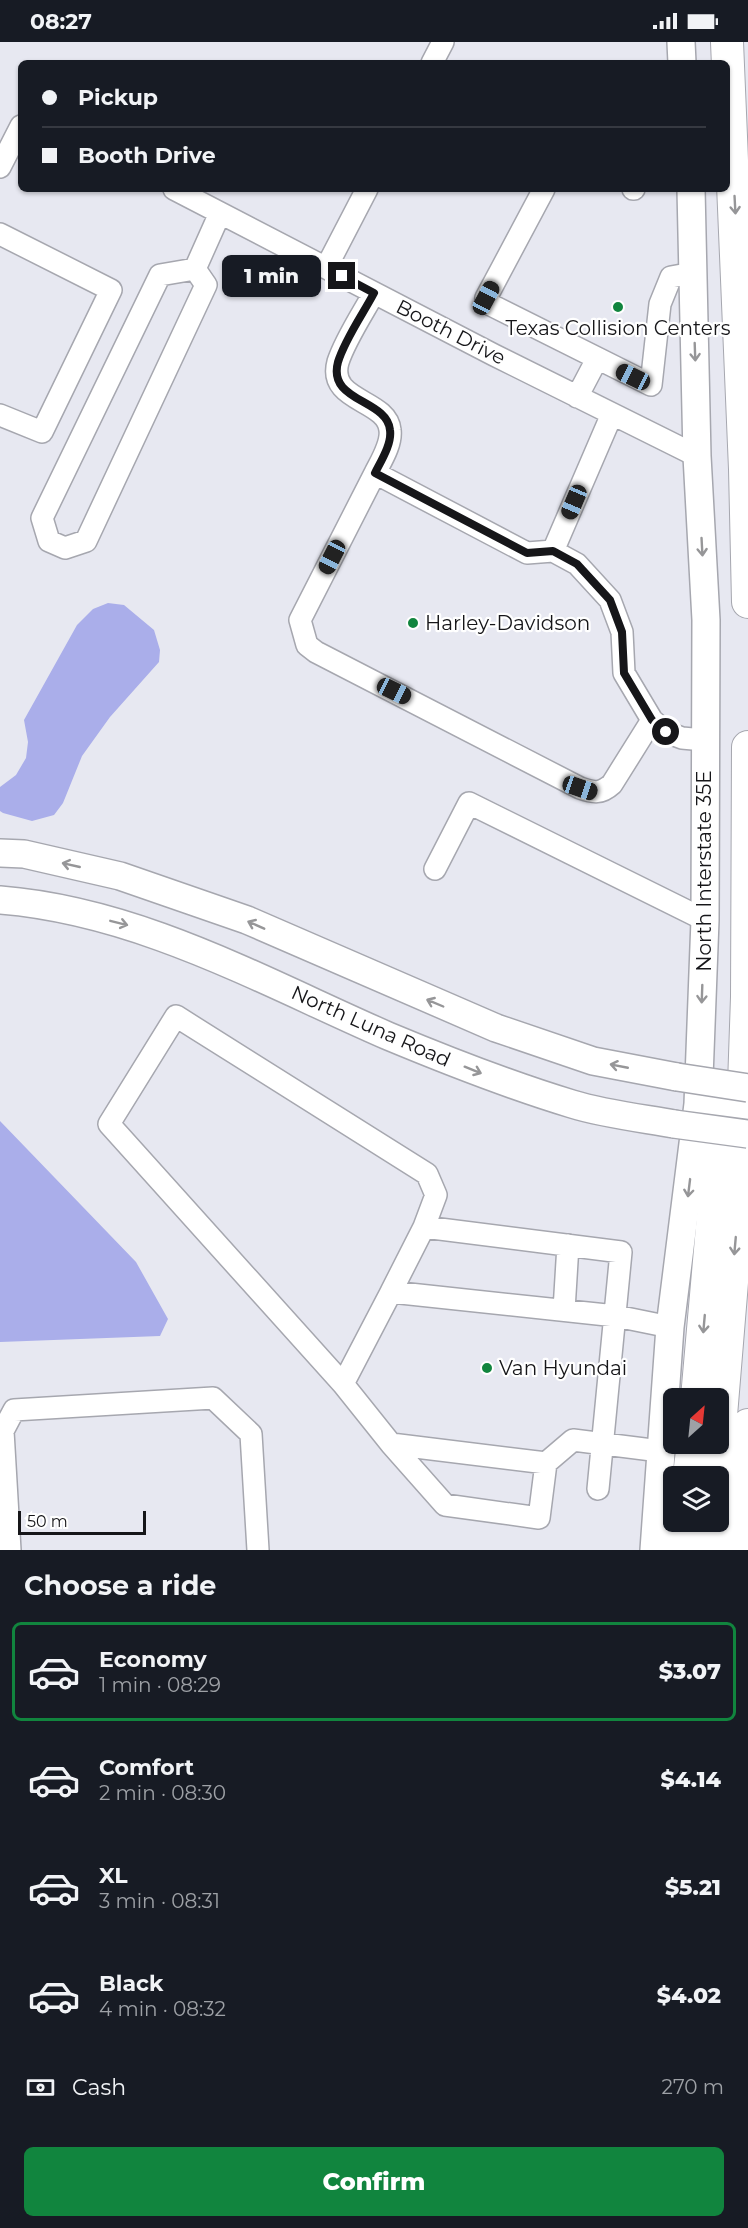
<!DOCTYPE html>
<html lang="en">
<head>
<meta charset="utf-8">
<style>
	:root { --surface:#171b24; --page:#242831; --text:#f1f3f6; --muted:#9ea1a6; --line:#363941; --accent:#11853e }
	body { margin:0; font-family:Montserrat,sans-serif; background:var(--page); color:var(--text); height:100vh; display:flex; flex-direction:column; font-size:22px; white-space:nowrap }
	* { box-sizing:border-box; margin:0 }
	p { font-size:20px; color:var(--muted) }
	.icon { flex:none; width:33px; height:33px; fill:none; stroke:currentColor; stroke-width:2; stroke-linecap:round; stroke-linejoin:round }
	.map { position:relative; height:1508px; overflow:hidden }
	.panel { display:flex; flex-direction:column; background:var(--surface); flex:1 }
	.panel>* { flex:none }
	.guide { position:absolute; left:18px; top:18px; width:712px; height:132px; border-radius:9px; box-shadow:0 2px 4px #0004; display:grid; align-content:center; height:132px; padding:0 24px; background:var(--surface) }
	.needle { width:39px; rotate:27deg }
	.fabs { position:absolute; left:663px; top:1346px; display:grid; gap:12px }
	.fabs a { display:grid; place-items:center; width:66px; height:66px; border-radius:9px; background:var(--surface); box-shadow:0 2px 4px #0004; font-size:30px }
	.scale { position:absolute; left:18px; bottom:15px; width:128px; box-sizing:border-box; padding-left:6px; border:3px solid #161619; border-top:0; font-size:16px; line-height:21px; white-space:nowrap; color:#161619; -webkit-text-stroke:4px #fff; paint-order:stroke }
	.end { position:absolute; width:27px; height:27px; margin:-14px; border:8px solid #161619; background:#fff; box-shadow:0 0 0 3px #fff }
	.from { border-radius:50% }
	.bubble { position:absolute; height:42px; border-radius:9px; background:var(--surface); box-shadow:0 2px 4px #0004; font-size:20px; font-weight:800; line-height:42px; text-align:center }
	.car { position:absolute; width:18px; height:36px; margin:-18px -9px; border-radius:8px; box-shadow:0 0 4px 2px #0007; background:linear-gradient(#222 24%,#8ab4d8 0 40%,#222 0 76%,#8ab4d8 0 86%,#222 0) }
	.guide b { display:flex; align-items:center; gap:21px; height:57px; font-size:22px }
	.guide b+b { border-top:2px solid var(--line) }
	.guide i { width:15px; height:15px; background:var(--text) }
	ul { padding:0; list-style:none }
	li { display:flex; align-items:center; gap:18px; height:99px; margin:0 12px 9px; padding:0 12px; border:3px solid transparent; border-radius:9px }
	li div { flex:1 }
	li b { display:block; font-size:22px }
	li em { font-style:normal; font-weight:800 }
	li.active { border-color:var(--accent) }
	li>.icon { width:54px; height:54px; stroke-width:1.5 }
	h2 { padding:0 24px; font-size:27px; line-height:72px }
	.pay { display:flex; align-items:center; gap:15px; height:66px; padding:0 24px; font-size:22px }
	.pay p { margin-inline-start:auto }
	.button { display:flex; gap:12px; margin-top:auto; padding:12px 24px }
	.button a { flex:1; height:69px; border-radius:9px; background:var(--accent); color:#fff; font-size:24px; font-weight:800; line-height:69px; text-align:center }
	.status { display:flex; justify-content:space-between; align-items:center; height:42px; padding:0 30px; background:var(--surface); direction:ltr }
	.status svg { height:16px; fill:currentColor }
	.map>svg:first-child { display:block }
	.water { fill:#aaaeea }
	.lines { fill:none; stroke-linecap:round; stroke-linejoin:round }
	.minor-casing { stroke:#a6a7af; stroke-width:24 }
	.major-casing { stroke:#a6a7af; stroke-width:30 }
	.highway-casing { stroke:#a6a7af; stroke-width:34 }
	.minor { stroke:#fff; stroke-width:21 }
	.major { stroke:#fff; stroke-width:27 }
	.highway { stroke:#fff; stroke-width:32 }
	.major-bridge-casing { stroke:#a6a7af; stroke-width:30; stroke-linecap:butt }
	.major-bridge { stroke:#fff; stroke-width:27 }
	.oneway { stroke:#969698 }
	.route { stroke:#161619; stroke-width:8 }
	.poi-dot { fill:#11853e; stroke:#fff; stroke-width:2 }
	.labels { text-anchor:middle; stroke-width:4.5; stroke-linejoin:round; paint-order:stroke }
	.poi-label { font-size:20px; fill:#161619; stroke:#fff; text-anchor:start }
	.street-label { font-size:20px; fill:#161619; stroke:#fff }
</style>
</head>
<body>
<div class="status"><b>08:27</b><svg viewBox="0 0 49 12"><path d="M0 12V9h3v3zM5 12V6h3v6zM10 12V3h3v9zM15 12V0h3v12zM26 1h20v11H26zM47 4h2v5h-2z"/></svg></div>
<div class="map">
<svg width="748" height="1508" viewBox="0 0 748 1508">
	<rect width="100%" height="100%" fill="#e7e8f1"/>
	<path class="water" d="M 108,561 L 124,563 L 154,588 L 160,608 L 159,620 L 110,675 L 82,714 L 63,761 L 54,773 L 32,779 L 3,771 L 0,769 L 0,745 L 16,733 L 26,716 L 28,700 L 24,678 L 77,583 L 93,567 Z
		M 0,1079 L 136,1220 L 168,1277 L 160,1294 L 0,1300 Z"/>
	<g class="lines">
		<g class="minor-casing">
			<path id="minor" d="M 432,21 L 443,0
				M 0,125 L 21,84
				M 174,147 L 494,313 L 697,414
				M 544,147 L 486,256 L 491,263 L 651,343 L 660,262 L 671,235 L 693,231
				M 633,147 L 634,147
				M 0,192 L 111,248 L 42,390 L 0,373
				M 326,226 L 367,147
				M 195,227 L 206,243 L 86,499 L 65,506 L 49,499 L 42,476 L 160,233 L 195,227 L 220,171
				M 374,251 C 363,271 345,298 338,320 C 327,360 387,357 390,388 C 392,402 381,419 375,431 L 527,511 L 553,509
				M 577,355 L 597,317
				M 612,372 L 553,509 L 577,522 L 610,558 L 622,590 L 624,631 L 652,678 L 666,690 L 682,696 L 704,698
				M 375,431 L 300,578 L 307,603 L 316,610 L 580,746 C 594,751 601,752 612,742 L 652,678
				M 435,827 L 469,761 L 705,878
				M 391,1250 L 424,1185 L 621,1210 L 598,1447
				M 564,1268 L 568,1203
				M 343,1342 L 109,1082 L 176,974 L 427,1132 L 436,1153 L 424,1185
				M 391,1402 L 445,1463 L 539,1476 L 546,1421
				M 660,1409 L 573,1398 L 546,1421 L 391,1402 L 343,1342 L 391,1250 L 616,1274 L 670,1285
				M 10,1508 L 3,1389 L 14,1368 L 213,1356 L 251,1392 L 258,1508"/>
		</g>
		<g class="major-casing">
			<path id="major" d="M 681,0 L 682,21
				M 0,811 L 24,812 L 120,834 L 247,878 L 496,986 L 593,1019 L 677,1035
				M 0,858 C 139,869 262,939 388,994 C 448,1019 509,1043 572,1062 C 605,1072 640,1076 674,1082
				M 654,1508 L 670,1285 L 698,1062 L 705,878 L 706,578 L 697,414 L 691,147"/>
		</g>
		<g class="highway-casing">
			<path id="highway" d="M 727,0 L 745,427 L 748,560
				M 697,1356 L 723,1060
				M 689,1434 L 693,1401
				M 716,1434 L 741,1131 L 747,955 L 748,705
				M 681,1508 L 685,1479
				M 710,1508 L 712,1479
				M 737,1508 L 748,1383"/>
		</g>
		<use href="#minor" class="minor"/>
		<use href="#major" class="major"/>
		<use href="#highway" class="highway"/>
		<g class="major-bridge-casing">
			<path id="major-bridge" d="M 677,1035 L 748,1046
				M 674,1082 L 748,1092"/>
		</g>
		<use href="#major-bridge" class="major-bridge"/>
	</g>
	<defs><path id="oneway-shaft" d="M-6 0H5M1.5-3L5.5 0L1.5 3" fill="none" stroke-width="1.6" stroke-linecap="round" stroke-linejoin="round" transform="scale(1.5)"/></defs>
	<g class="oneway">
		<use href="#oneway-shaft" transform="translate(735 163) rotate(87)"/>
		<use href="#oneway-shaft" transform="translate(695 310) rotate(88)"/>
		<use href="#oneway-shaft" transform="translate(702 505) rotate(87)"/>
		<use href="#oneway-shaft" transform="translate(71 823) rotate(-167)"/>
		<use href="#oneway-shaft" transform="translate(119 881) rotate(14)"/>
		<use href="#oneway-shaft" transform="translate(256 883) rotate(-156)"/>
		<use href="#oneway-shaft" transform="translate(702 952) rotate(92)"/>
		<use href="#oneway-shaft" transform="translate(435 961) rotate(-157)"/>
		<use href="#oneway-shaft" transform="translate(619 1024) rotate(-169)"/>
		<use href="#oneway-shaft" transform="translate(473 1028) rotate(22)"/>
		<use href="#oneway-shaft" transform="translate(689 1146) rotate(97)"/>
		<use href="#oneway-shaft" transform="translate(735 1204) rotate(95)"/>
		<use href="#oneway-shaft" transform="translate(704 1282) rotate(95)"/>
	</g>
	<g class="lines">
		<path class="route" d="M 342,234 L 374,251 C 363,272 345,297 338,320 C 327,360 387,357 390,388 C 392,402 381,419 375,431 L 527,511 L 553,509 L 577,522 L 610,558 L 622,590 L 624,631 L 652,678 L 666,690"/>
	</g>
	<g class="poi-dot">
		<circle cx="618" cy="265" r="6"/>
		<circle cx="413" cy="581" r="6"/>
		<circle cx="487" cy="1326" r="6"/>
	</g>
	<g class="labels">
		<g class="poi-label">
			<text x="618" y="293" text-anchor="middle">Texas Collision Centers</text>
			<text x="425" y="588">Harley-Davidson</text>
			<text x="499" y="1333">Van Hyundai</text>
		</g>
		<g class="street-label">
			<text transform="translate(451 290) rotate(27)" y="7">Booth Drive</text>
			<text transform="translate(704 829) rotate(-90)" y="7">North Interstate 35E</text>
			<text transform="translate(371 984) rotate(24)" y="7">North Luna Road</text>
		</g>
	</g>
</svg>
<div class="fabs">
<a><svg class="needle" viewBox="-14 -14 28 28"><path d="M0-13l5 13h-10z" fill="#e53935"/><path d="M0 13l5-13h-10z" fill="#9ea1a6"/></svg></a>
<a><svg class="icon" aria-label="layers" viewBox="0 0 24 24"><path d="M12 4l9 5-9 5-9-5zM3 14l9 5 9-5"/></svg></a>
</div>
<div class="scale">50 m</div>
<i class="end from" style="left:666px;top:690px"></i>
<i class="end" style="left:342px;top:234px"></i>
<div class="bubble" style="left:222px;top:213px;width:99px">1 min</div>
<i class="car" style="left:486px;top:256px;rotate:28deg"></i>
<i class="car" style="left:633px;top:335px;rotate:296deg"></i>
<i class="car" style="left:574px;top:460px;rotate:203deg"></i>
<i class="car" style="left:332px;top:515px;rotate:207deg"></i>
<i class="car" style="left:394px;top:649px;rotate:116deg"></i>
<i class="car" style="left:580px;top:746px;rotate:109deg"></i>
<div class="guide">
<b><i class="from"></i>Pickup</b>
<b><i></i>Booth Drive</b>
</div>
</div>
<section class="panel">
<h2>Choose a ride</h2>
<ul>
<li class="active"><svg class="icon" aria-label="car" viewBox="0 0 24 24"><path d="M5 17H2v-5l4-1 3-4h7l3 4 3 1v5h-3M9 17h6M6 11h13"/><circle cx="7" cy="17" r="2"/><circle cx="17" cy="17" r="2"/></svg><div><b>Economy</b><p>1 min · 08:29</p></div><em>$3.07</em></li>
<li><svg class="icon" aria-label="car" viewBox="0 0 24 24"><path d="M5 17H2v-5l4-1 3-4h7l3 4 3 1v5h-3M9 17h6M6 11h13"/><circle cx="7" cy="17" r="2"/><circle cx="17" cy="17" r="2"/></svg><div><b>Comfort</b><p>2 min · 08:30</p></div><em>$4.14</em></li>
<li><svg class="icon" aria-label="car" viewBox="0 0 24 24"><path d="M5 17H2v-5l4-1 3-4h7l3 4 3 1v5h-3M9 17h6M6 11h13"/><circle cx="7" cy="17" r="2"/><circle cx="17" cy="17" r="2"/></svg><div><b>XL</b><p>3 min · 08:31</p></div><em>$5.21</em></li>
<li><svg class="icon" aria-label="car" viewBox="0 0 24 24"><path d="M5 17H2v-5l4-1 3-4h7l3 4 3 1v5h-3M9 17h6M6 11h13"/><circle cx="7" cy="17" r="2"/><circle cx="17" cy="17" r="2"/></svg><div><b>Black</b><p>4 min · 08:32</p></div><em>$4.02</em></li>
</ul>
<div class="pay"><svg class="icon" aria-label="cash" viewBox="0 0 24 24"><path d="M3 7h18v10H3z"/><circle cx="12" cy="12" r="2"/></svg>Cash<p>270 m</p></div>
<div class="button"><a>Confirm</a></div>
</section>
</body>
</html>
